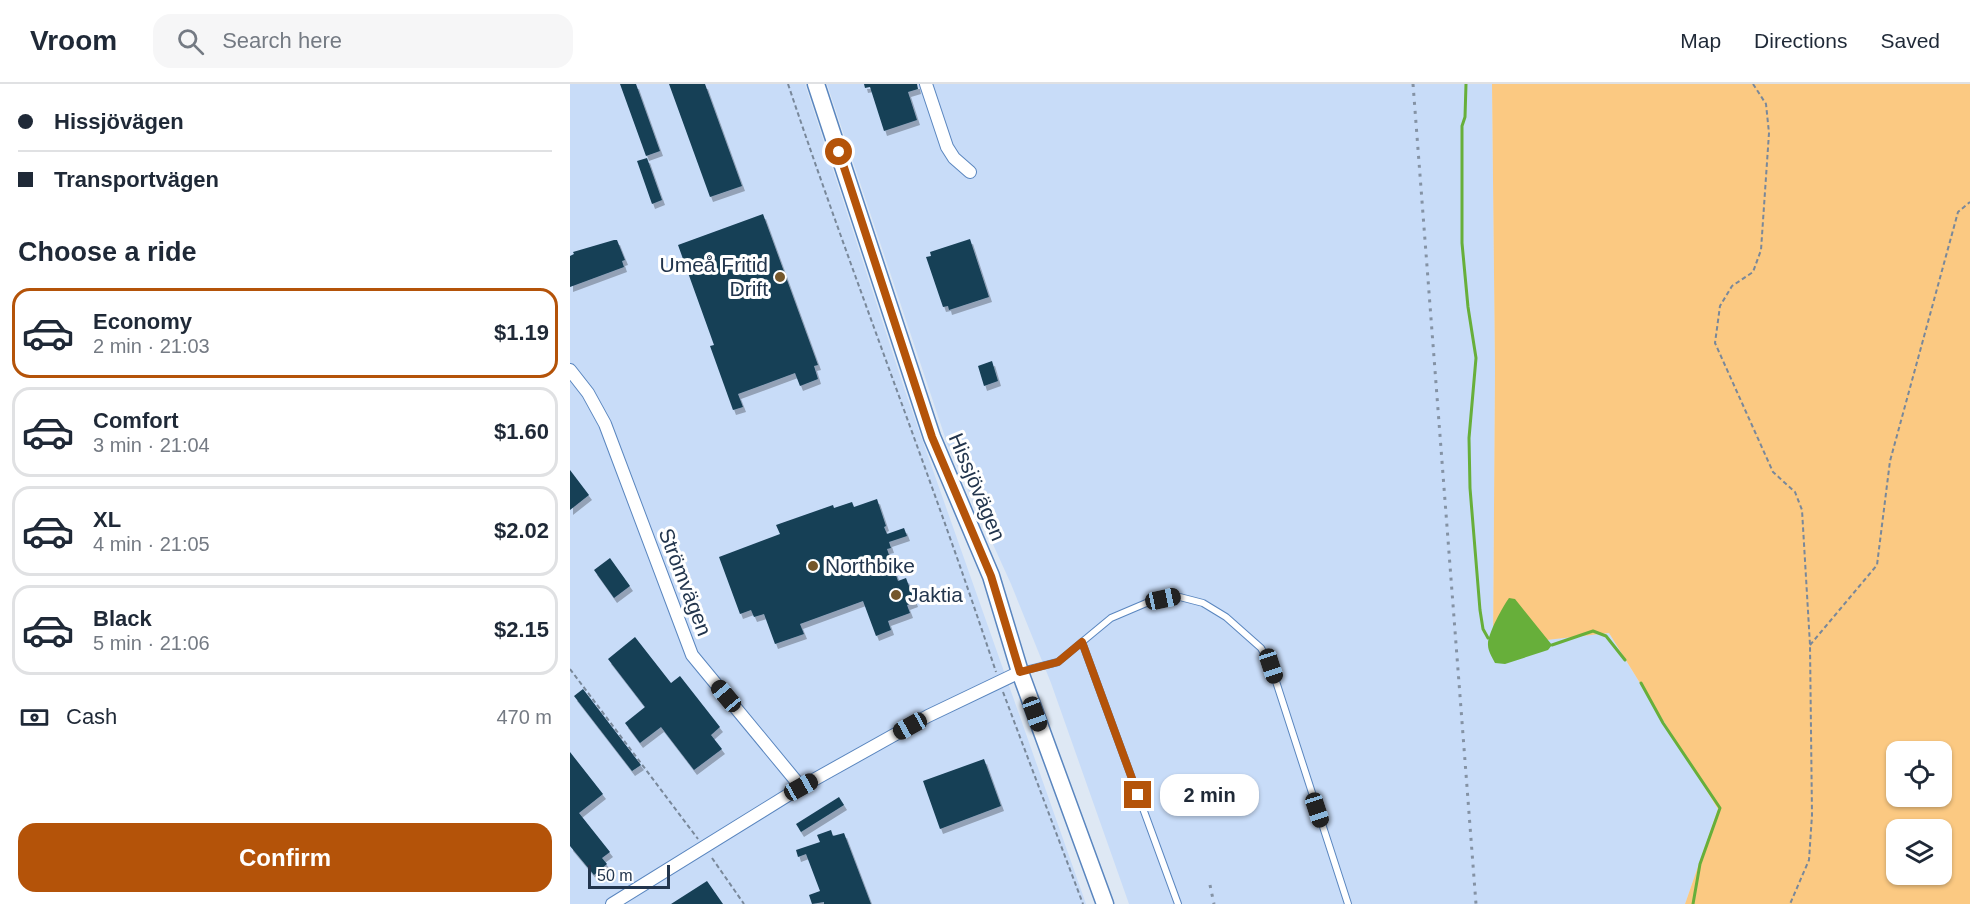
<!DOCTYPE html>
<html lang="en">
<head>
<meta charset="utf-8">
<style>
	:root { --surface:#fff; --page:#f6f6f7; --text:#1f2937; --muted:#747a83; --line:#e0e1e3; --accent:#b45309 }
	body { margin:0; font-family:Helvetica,sans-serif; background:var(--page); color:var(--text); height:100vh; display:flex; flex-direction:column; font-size:22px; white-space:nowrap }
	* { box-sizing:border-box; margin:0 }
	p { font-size:20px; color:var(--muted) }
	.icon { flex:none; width:33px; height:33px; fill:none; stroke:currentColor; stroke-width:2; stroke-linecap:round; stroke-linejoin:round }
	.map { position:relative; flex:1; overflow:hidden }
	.drawer { display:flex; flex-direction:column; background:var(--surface); width:570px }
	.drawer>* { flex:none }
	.top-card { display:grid; align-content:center; height:132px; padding:0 18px; background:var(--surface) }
	.fabs { position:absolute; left:1316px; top:657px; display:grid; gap:12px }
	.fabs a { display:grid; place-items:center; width:66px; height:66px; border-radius:12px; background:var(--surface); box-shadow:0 2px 4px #0004; font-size:30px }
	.scale { position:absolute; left:18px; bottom:15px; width:82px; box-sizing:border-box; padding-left:6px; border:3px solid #22354d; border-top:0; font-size:16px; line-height:21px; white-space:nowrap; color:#22354d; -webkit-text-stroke:4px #fff; paint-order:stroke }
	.end { position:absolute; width:27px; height:27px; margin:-14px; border:8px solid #b45309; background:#fff; box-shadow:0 0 0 3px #fff }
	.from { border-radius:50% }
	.bubble { position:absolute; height:42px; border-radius:18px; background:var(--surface); box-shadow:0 2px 4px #0004; font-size:20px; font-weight:700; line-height:42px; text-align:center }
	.car { position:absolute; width:18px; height:36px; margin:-18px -9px; border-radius:8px; box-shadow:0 0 4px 2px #0007; background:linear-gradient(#222 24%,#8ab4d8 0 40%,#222 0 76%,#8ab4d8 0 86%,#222 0) }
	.top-card b { display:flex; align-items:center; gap:21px; height:57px; font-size:22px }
	.top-card b+b { border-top:2px solid var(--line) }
	.top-card i { width:15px; height:15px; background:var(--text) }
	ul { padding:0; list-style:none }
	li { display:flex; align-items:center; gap:18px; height:90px; margin:0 12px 9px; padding:0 6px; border:3px solid var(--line); border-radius:18px }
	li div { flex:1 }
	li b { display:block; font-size:22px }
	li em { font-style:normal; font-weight:700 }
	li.active { border-color:var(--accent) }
	li>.icon { width:54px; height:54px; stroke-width:1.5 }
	h2 { padding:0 18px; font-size:27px; line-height:72px }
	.pay { display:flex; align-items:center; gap:15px; height:66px; padding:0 18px; font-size:22px }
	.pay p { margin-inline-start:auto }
	.action { display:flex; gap:12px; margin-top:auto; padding:12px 18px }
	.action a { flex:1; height:69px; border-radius:18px; background:var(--accent); color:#fff; font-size:24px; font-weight:700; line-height:69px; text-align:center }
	header { display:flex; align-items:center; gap:36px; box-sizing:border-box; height:84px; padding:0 30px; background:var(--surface); border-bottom:2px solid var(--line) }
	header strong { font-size:28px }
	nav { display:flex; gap:33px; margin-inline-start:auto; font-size:21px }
	.search { width:420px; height:54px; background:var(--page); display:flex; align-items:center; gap:15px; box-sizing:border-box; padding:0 21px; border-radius:18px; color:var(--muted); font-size:22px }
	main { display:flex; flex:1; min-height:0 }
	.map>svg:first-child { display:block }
	.built { fill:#c8dcf8 }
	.green { fill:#fbc982; fill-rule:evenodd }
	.water { fill:#67af3a }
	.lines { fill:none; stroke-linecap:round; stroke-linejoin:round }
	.stream { stroke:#67af3a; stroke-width:3 }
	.building { fill:#163f56; filter:url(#shadow) }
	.service-casing { stroke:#5a86bf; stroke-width:8 }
	.minor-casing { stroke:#5a86bf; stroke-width:14 }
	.secondary-casing { stroke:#5a86bf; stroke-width:19 }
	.path { stroke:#79889a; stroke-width:2; stroke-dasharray:4.5 3; stroke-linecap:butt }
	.service { stroke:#fff; stroke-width:6 }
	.minor { stroke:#fff; stroke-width:12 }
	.secondary { stroke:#fff; stroke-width:16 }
	.rail { stroke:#8492a4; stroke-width:3; stroke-dasharray:3 6; stroke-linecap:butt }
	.route { stroke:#b45309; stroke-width:8 }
	.poi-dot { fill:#75572b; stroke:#fff; stroke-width:2 }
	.labels { text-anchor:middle; stroke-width:6; stroke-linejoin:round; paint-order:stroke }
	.poi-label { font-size:21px; fill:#22354d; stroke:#fff; text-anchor:start }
	.street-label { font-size:21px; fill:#22354d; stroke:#fff }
</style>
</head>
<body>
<header>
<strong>Vroom</strong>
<div class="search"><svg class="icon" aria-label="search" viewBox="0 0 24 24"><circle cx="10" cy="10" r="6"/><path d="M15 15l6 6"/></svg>Search here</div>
<nav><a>Map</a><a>Directions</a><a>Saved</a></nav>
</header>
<main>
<section class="drawer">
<div class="top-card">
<b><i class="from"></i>Hissjövägen</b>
<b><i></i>Transportvägen</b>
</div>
<h2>Choose a ride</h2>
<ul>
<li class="active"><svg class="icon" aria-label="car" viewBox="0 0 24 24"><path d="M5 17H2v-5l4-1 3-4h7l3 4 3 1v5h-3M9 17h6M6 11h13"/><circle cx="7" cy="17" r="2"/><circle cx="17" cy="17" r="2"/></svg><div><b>Economy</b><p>2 min · 21:03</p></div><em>$1.19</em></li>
<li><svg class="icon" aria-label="car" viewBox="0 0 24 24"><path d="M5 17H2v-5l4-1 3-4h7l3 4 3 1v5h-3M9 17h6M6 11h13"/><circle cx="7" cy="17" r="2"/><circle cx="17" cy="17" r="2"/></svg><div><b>Comfort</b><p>3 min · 21:04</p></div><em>$1.60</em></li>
<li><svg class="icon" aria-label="car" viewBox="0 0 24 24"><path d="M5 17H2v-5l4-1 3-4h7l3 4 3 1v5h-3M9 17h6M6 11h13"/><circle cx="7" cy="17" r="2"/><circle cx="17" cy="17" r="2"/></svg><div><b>XL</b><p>4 min · 21:05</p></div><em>$2.02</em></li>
<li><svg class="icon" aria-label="car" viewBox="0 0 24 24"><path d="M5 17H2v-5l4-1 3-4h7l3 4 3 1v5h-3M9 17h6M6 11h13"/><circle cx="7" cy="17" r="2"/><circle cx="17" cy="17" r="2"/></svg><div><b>Black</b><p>5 min · 21:06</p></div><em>$2.15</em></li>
</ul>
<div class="pay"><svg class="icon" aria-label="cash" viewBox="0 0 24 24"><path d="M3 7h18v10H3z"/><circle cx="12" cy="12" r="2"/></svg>Cash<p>470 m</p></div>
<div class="action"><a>Confirm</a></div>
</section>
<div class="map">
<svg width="1400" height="820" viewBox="0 0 1400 820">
	<defs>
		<filter id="shadow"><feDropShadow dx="3" dy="5" stdDeviation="0" flood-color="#0004"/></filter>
	</defs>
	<rect width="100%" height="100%" fill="#dee8f4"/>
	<path class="built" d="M 0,0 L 235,0 L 335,307 L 516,820 L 0,820 Z
		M 257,0 L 922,0 L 925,285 L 923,561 L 1039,549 L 1148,725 L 1115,820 L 559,820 L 481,599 L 441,500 L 377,359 Z"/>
	<path class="green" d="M 922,0 L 1400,0 L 1400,820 L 1115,820 L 1148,725 L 1039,549 L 923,562 L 925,285 ZM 1326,668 L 1371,668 L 1371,712 L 1326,712 ZM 1326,746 L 1371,746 L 1371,790 L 1326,790 Z"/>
	<path class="water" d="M 939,514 L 945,515 L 982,561 L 978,566 L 935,580 L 925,579 C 922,573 918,567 918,561 C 917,551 933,522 939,514 Z"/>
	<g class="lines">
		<path class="stream" d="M 896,0 L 895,33 L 892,42 L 892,159 L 898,223 L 906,274 L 899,354 L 900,404 L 910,526 L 913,545 L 918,554
			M 982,561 L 1023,547 L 1036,552 L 1055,576
			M 1071,599 L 1093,639 L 1150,724 L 1130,780 L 1123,820"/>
	</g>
	<path class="building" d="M 50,0 L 66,0 L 90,67 L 76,72 Z
		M 99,0 L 135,0 L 172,102 L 140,113 Z
		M 294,0 L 347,0 L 348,5 L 338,8 L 347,36 L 314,47 L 300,3 L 295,4 Z
		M 77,74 L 92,116 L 82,120 L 67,77 Z
		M 193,130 L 248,281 L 244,282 L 248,295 L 230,302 L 225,289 L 168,310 L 173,323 L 163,326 L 140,262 L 144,261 L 108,161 Z
		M 400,155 L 419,213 L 379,226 L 378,222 L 373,223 L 356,173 L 361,172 L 360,168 Z
		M 44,156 L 47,156 L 55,176 L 52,177 L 54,183 L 0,203 L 0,172 L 4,170 L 3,168 Z
		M 422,277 L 428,297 L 414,302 L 408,282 Z
		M 0,386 L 19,411 L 0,426 Z
		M 307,415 L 316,442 L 314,443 L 317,450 L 334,444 L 337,452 L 319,458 L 321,464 L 317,465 L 328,497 L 336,494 L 345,518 L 337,521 L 340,529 L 318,537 L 321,546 L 306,552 L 293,517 L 230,540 L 234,550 L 205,560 L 194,530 L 184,533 L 181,526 L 170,530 L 149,473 L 210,450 L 206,441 L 263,421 L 264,424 L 282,418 L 284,423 Z
		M 40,474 L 60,502 L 44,514 L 24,486 Z
		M 65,553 L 101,599 L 110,592 L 150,643 L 141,651 L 152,665 L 124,686 L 91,643 L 70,659 L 55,639 L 75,623 L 38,575 Z
		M 13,605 L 71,681 L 62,687 L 4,612 Z
		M 0,668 L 33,710 L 9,729 L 40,768 L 32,774 L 37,780 L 24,791 L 0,762 Z
		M 414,675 L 431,722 L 370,745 L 353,697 Z
		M 269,713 L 274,721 L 231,748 L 226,740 Z
		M 261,746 L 263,752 L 274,749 L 301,820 L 254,820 L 254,818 L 242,820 L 239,811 L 250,807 L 236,770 L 228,773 L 226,766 L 250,758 L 247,751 Z
		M 137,797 L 153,820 L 101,820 Z"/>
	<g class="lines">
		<g class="service-casing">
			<path id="service" d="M 512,558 L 541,534 L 581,517 L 606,512 L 633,519 L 656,533 L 691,564 L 701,582 L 778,820
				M 452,587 L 488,578 L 512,558 L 608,820"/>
		</g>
		<g class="minor-casing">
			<path id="minor" d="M 356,0 L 377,63 L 384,74 L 400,88
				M 0,286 L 18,309 L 35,340 L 122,571 L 231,703
				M 42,820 L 231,703 L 358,632 L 450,588"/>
		</g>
		<g class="secondary-casing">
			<path id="secondary" d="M 246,0 L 362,353 L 421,492 L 450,588 L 535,820"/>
		</g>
		<path class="path" d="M 218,0 C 284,197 361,391 426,588
			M 1183,0 L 1196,20 L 1199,49 L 1191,166 L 1183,188 L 1162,202 L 1150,222 L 1145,259 L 1203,388 L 1225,408 L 1232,426 L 1240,561 L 1242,731 L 1239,776 L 1220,820
			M 1240,561 L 1307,481 L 1320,377 L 1388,128 L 1400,118
			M 0,585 L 128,755
			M 433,608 L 513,820
			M 142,774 L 174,820"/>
		<use href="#service" class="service"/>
		<use href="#minor" class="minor"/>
		<use href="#secondary" class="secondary"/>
		<path class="rail" d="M 843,0 L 906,820
			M 640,801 L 644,820"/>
	</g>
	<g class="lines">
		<path class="route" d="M 269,68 L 362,353 L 421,492 L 450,588 L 488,578 L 512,558 L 568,711"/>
	</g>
	<g class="poi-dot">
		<circle cx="210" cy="193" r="6"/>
		<circle cx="243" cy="482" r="6"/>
		<circle cx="326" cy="511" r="6"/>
	</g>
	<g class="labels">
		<g class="poi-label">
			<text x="198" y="188" text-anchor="end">Umeå Fritid<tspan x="198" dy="24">Drift</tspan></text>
			<text x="255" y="489">Northbike</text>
			<text x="338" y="518">Jaktia</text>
		</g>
		<g class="street-label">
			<text transform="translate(407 403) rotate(67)" y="7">Hissjövägen</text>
			<text transform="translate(115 498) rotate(69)" y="7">Strömvägen</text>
		</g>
	</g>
</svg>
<div class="fabs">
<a><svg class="icon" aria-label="locate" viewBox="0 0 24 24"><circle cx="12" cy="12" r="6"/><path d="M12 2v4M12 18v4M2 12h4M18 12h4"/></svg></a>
<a><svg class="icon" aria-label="layers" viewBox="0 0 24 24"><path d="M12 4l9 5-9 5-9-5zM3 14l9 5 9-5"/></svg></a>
</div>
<div class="scale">50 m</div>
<i class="end from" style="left:269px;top:68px"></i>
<i class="end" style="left:568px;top:711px"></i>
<div class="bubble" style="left:590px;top:690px;width:99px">2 min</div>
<i class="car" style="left:593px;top:515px;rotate:78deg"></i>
<i class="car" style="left:701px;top:582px;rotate:162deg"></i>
<i class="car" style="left:156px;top:612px;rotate:320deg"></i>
<i class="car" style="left:465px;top:630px;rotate:160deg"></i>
<i class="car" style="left:340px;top:642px;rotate:241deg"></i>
<i class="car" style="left:231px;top:703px;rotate:61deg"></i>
<i class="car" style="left:747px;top:726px;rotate:162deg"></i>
</div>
</main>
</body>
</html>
